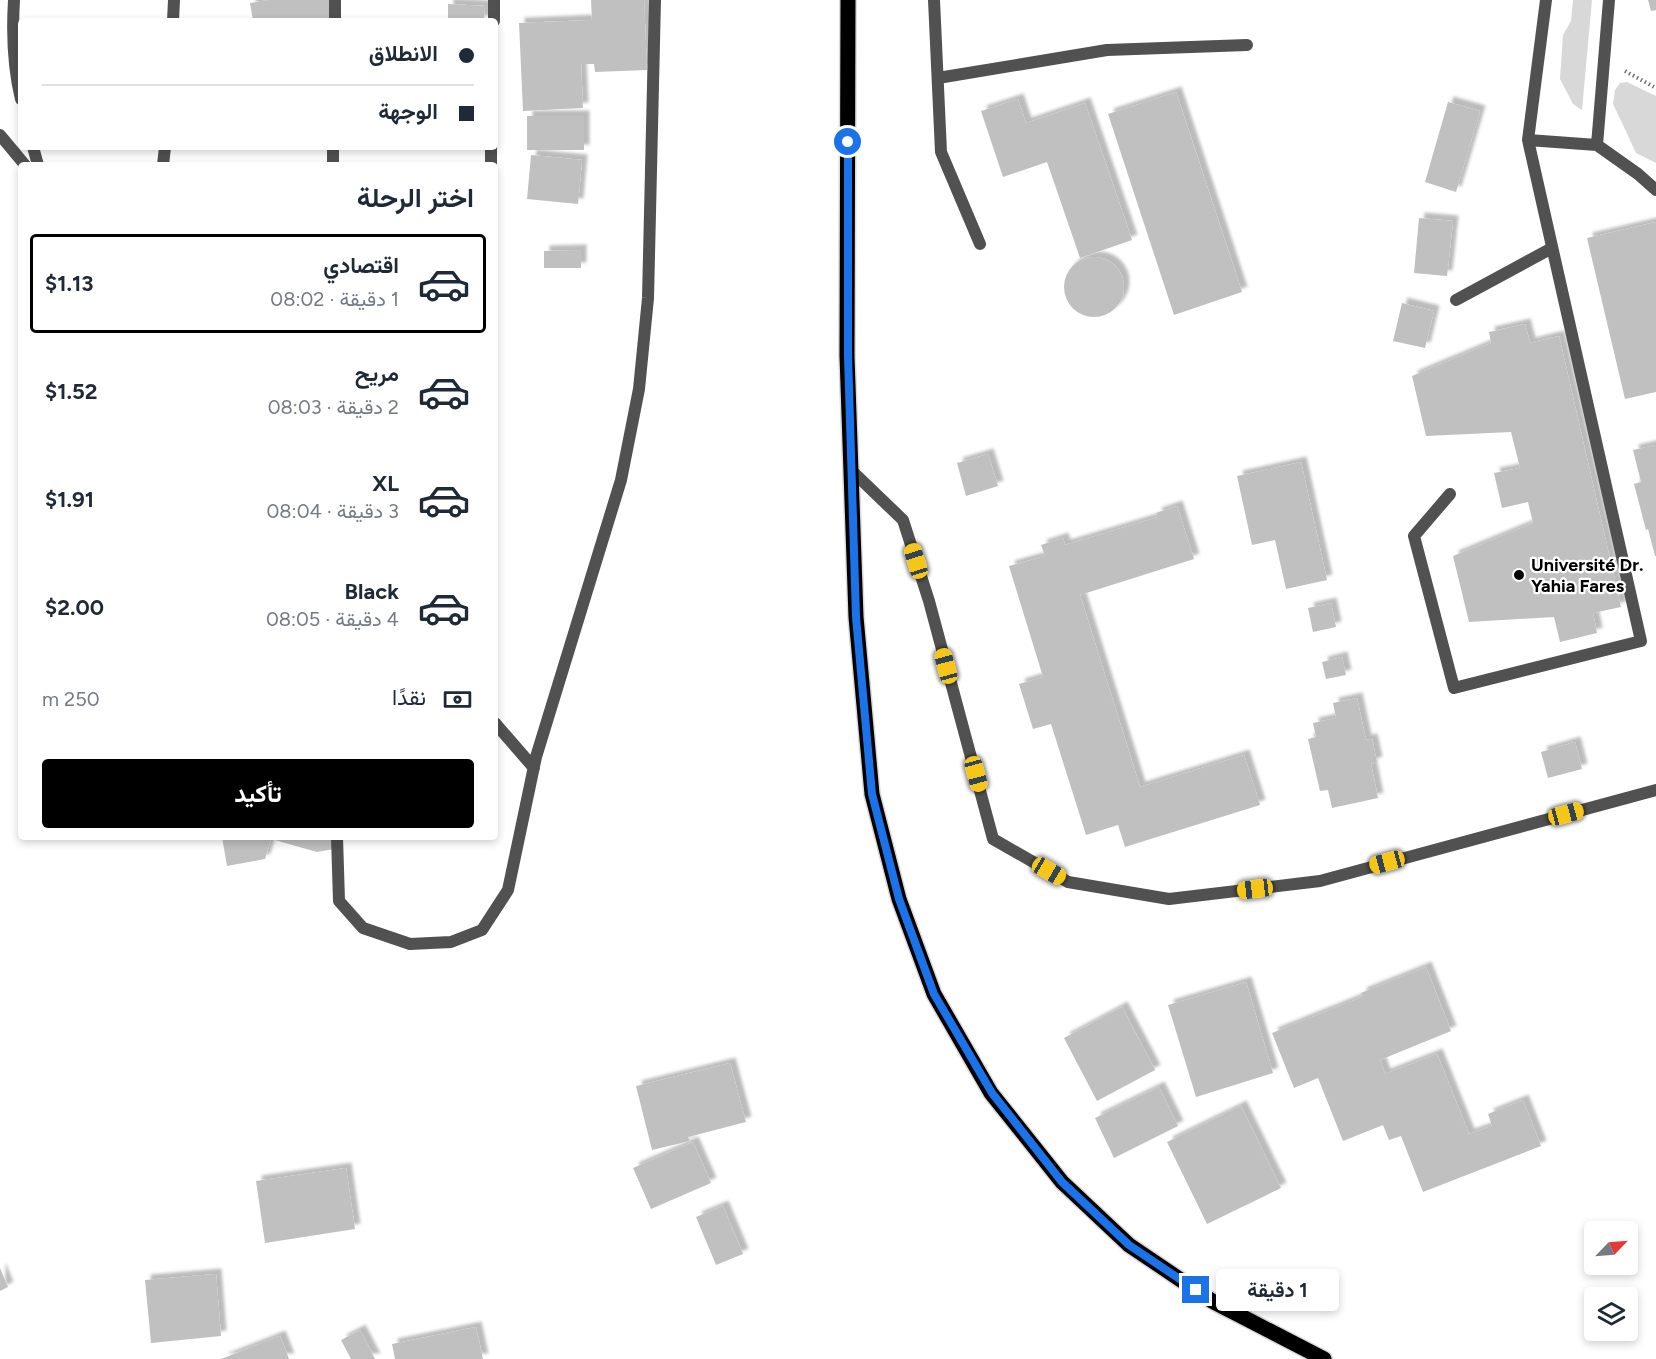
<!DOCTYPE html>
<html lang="ar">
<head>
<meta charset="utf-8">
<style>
	:root { --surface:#fff; --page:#f2f2f3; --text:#1f2937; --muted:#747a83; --line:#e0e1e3; --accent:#000 }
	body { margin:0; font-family:Figtree,Vazirmatn,sans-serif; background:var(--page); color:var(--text); direction:rtl; height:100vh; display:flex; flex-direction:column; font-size:22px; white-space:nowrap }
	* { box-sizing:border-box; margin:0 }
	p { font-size:20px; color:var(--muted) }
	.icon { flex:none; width:33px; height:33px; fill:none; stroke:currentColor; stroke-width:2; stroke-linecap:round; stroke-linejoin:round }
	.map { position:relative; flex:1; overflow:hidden; direction:ltr }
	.side { position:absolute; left:18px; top:162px; width:480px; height:678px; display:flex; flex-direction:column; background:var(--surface); border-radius:6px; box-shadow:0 3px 9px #0003; direction:rtl }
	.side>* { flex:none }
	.hud { position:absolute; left:18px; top:18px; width:480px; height:132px; border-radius:6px; box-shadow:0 3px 9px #0003; direction:rtl; display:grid; align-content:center; height:132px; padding:0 24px; background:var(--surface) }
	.needle { width:39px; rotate:65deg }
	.fabs { position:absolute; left:1584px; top:1221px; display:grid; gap:12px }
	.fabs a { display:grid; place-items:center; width:54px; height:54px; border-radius:6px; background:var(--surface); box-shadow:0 3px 9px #0003; font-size:30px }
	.end { position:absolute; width:27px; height:27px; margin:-14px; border:8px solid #1a73e8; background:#fff; box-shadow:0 0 0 3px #fff }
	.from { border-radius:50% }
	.bubble { position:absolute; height:42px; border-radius:6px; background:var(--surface); box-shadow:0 3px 9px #0003; font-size:20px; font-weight:700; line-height:42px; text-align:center; direction:rtl }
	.car { position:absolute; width:18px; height:36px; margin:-18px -9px; border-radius:8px; box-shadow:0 0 4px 2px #0007; background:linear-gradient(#f5c518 24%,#345 0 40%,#f5c518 0 76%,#345 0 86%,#f5c518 0) }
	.hud b { display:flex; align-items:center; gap:21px; height:57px; font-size:22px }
	.hud b+b { border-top:2px solid var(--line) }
	.hud i { width:15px; height:15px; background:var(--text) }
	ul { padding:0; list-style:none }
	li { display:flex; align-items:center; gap:18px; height:99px; margin:0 12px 9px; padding:0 12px; border:3px solid transparent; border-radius:6px }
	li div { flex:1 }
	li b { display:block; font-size:22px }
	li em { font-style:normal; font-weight:700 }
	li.active { border-color:var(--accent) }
	li>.icon { width:54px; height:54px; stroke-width:1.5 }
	h2 { padding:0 24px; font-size:27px; line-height:72px }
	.pay { display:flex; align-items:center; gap:15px; height:66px; padding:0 24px; font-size:22px }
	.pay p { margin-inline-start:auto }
	.action { display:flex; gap:12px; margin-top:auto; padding:12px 24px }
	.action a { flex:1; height:69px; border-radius:6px; background:var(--accent); color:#fff; font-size:24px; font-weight:700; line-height:69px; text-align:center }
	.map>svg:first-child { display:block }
	.green { fill:#d8d8d8 }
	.building { fill:#c0c0c0; filter:url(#shadow) }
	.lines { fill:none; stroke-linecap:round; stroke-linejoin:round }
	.primary-casing { stroke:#dbdbdb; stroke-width:18 }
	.path { stroke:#737373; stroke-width:4; stroke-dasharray:1.5 3; stroke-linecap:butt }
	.service { stroke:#515151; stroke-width:12 }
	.minor { stroke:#515151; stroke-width:12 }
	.primary { stroke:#000; stroke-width:15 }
	.route { stroke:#1a73e8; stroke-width:8 }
	.poi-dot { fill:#000; stroke:#fff; stroke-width:2 }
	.labels { text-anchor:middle; stroke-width:4.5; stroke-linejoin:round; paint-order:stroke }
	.poi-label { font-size:18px; font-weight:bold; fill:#000; stroke:#fff; text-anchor:start }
</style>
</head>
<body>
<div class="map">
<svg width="1656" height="1359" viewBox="0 0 1656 1359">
	<defs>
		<filter id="shadow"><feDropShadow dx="5.5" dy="-5.5" stdDeviation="1.5" flood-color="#0004"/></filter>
	</defs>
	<rect width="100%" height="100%" fill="#fff"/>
	<path class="green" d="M 1573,0 L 1592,0 L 1582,110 L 1573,104 L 1560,79 L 1563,35 L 1571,21 Z
		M 1627,82 L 1656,96 L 1656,163 L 1636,153 L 1623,125 L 1613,104 L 1615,90 L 1620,83 Z"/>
	<path class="building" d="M 269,0 L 330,0 L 333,21 L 253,21 L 250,3 Z
		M 591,0 L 644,0 L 647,70 L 595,72 L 594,64 L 581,64 L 583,108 L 523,111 L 519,23 L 592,20 Z
		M 1648,0 L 1656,0 L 1656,10 L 1651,11 Z
		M 448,4 L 485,6 L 484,21 L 448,21 Z
		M 1176,92 L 1242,292 L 1174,315 L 1108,114 Z
		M 1018,99 L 1026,123 L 1085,103 L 1132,240 L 1080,258 L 1047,162 L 1003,177 L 981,111 Z
		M 1448,102 L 1480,111 L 1456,192 L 1425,182 Z
		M 527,116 L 584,116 L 584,150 L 527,150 Z
		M 531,155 L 582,160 L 578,204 L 527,199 Z
		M 1419,218 L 1453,221 L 1447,276 L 1414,273 Z
		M 1656,222 L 1656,392 L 1625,399 L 1587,238 Z
		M 581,250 L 581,268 L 544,268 L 544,251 Z
		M1064 287a30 30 0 1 1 60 0a30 30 0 1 1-60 0Z
		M 1402,303 L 1434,311 L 1425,348 L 1393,341 Z
		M 1525,324 L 1530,343 L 1559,336 L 1621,607 L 1593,613 L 1597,633 L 1560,642 L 1554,617 L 1469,622 L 1453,556 L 1533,523 L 1528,502 L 1502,508 L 1494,473 L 1520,468 L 1511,432 L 1426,436 L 1412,376 L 1491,343 L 1489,332 Z
		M 1656,445 L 1656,556 L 1655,556 L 1648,529 L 1646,530 L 1634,484 L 1641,482 L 1633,450 Z
		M 988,454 L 998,486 L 966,496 L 957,463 Z
		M 1301,462 L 1327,580 L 1286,589 L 1275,540 L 1252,545 L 1237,476 Z
		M 1177,506 L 1194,559 L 1080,595 L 1140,787 L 1244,755 L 1260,805 L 1125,847 L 1118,825 L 1086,835 L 1051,724 L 1033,729 L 1019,684 L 1043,677 L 1009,566 L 1045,556 L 1041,545 L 1063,538 L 1065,545 L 1158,517 L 1156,513 Z
		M 1331,603 L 1336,627 L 1313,632 L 1308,608 Z
		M 1342,657 L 1346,675 L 1326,679 L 1322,662 Z
		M 1357,698 L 1366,740 L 1372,739 L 1377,762 L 1371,764 L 1378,798 L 1332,808 L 1328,790 L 1320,791 L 1308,739 L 1316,737 L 1313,723 L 1336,718 L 1333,703 Z
		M 1575,742 L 1582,769 L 1548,778 L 1541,752 Z
		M 222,837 L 337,837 L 334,849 L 317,852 L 271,839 L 265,859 L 227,866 Z
		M 1426,967 L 1451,1031 L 1380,1060 L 1385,1074 L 1437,1054 L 1469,1134 L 1492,1126 L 1488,1114 L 1523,1100 L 1541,1146 L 1423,1192 L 1401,1136 L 1389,1140 L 1383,1125 L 1343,1141 L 1318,1078 L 1294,1088 L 1272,1033 L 1362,997 L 1361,993 Z
		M 1246,982 L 1273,1073 L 1196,1097 L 1168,1005 Z
		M 1122,1007 L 1155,1070 L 1097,1101 L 1064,1038 Z
		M 730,1063 L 746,1122 L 688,1137 L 690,1141 L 652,1150 L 636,1086 Z
		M 1159,1087 L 1178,1126 L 1114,1158 L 1095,1118 Z
		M 1241,1106 L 1281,1188 L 1207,1224 L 1167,1142 Z
		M 693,1142 L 711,1183 L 651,1209 L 633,1168 Z
		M 346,1168 L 355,1229 L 265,1243 L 256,1181 Z
		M 723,1206 L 743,1254 L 716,1265 L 696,1217 Z
		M 0,1268 L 8,1287 L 0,1291 Z
		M 216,1274 L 221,1336 L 151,1343 L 145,1280 Z
		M 476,1327 L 483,1359 L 395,1359 L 392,1344 Z
		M 360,1330 L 375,1359 L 351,1359 L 341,1340 Z
		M 280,1336 L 289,1359 L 221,1359 Z"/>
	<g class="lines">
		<g class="primary-casing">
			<path id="primary" d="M 848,0 L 847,356 L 856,617 L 872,794 L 899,899 L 934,994 L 991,1093 L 1062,1182 L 1129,1245 L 1212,1301 L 1324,1359"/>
		</g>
		<path class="path" d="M 1625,71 L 1656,88"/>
		<path class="service" d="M 934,0 L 941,152 L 980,244
			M 1546,0 L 1528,140 L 1597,145 L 1609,0
			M 938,78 L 1107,50 L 1247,45
			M 1597,145 L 1638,174 L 1656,190
			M 1456,300 L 1552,248
			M 1450,494 L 1414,536 L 1454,688 L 1641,641 L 1528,140"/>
		<path class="minor" d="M 14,0 C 12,33 13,67 21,99
			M 173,21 L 174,0
			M 335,21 L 335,0
			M 494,21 L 494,0
			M 0,135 L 25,165
			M 33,147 L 38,165
			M 163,165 L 165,147
			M 333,165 L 333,147
			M 491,165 L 491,147
			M 851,470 L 903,520 L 929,601 L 993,839 L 1068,882 L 1169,899 L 1320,881 L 1656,790
			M 495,723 L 534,768
			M 337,837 L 339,901 L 363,928 L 410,944 L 451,942 L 482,930 L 508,890 L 536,757 L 621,480 L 639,389 L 648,298 L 655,0"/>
		<use href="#primary" class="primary"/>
	</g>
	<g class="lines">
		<path class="route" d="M 848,142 L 848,356 L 856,617 L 872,794 L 899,899 L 934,994 L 992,1093 L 1062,1182 L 1129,1245 L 1196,1290"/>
	</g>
	<circle class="poi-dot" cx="1519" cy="575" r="6"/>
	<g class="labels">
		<g class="poi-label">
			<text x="1531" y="571">Université Dr.<tspan x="1531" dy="21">Yahia Fares</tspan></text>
		</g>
	</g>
</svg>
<div class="fabs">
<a><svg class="needle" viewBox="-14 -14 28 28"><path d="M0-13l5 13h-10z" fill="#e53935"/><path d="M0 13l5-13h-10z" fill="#747a83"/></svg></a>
<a><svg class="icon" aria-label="layers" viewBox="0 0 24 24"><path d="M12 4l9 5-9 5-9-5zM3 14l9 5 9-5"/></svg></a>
</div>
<i class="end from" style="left:848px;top:142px"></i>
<i class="end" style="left:1196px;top:1290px"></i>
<div class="bubble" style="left:1216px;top:1269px;width:123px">1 دقيقة</div>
<i class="car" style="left:916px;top:561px;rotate:343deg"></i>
<i class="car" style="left:946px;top:666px;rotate:345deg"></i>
<i class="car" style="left:976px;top:774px;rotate:165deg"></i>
<i class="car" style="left:1566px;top:814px;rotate:75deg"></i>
<i class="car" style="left:1387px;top:862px;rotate:255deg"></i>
<i class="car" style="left:1049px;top:871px;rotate:120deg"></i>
<i class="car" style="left:1255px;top:889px;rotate:263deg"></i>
<div class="hud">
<b><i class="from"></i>الانطلاق</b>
<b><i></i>الوجهة</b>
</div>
<section class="side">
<h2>اختر الرحلة</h2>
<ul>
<li class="active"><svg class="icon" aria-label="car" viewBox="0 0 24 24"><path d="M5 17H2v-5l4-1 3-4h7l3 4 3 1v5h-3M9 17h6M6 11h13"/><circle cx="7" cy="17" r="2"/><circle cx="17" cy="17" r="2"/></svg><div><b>اقتصادي</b><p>1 دقيقة · 08:02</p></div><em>$1.13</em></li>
<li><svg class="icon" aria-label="car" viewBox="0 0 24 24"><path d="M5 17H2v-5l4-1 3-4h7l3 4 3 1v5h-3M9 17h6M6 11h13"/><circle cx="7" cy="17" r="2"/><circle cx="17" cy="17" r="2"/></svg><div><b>مريح</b><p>2 دقيقة · 08:03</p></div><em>$1.52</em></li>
<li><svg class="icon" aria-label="car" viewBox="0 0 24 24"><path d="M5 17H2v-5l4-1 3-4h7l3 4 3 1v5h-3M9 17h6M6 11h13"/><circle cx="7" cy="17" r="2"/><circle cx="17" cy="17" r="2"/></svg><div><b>XL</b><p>3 دقيقة · 08:04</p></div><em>$1.91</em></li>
<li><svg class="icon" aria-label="car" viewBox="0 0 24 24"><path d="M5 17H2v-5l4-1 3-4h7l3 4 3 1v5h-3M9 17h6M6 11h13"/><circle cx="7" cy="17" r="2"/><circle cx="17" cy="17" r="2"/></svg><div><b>Black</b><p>4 دقيقة · 08:05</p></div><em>$2.00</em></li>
</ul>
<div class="pay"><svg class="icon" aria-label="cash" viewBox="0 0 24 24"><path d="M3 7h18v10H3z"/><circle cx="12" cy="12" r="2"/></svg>نقدًا<p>250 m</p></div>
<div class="action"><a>تأكيد</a></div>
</section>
</div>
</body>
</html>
